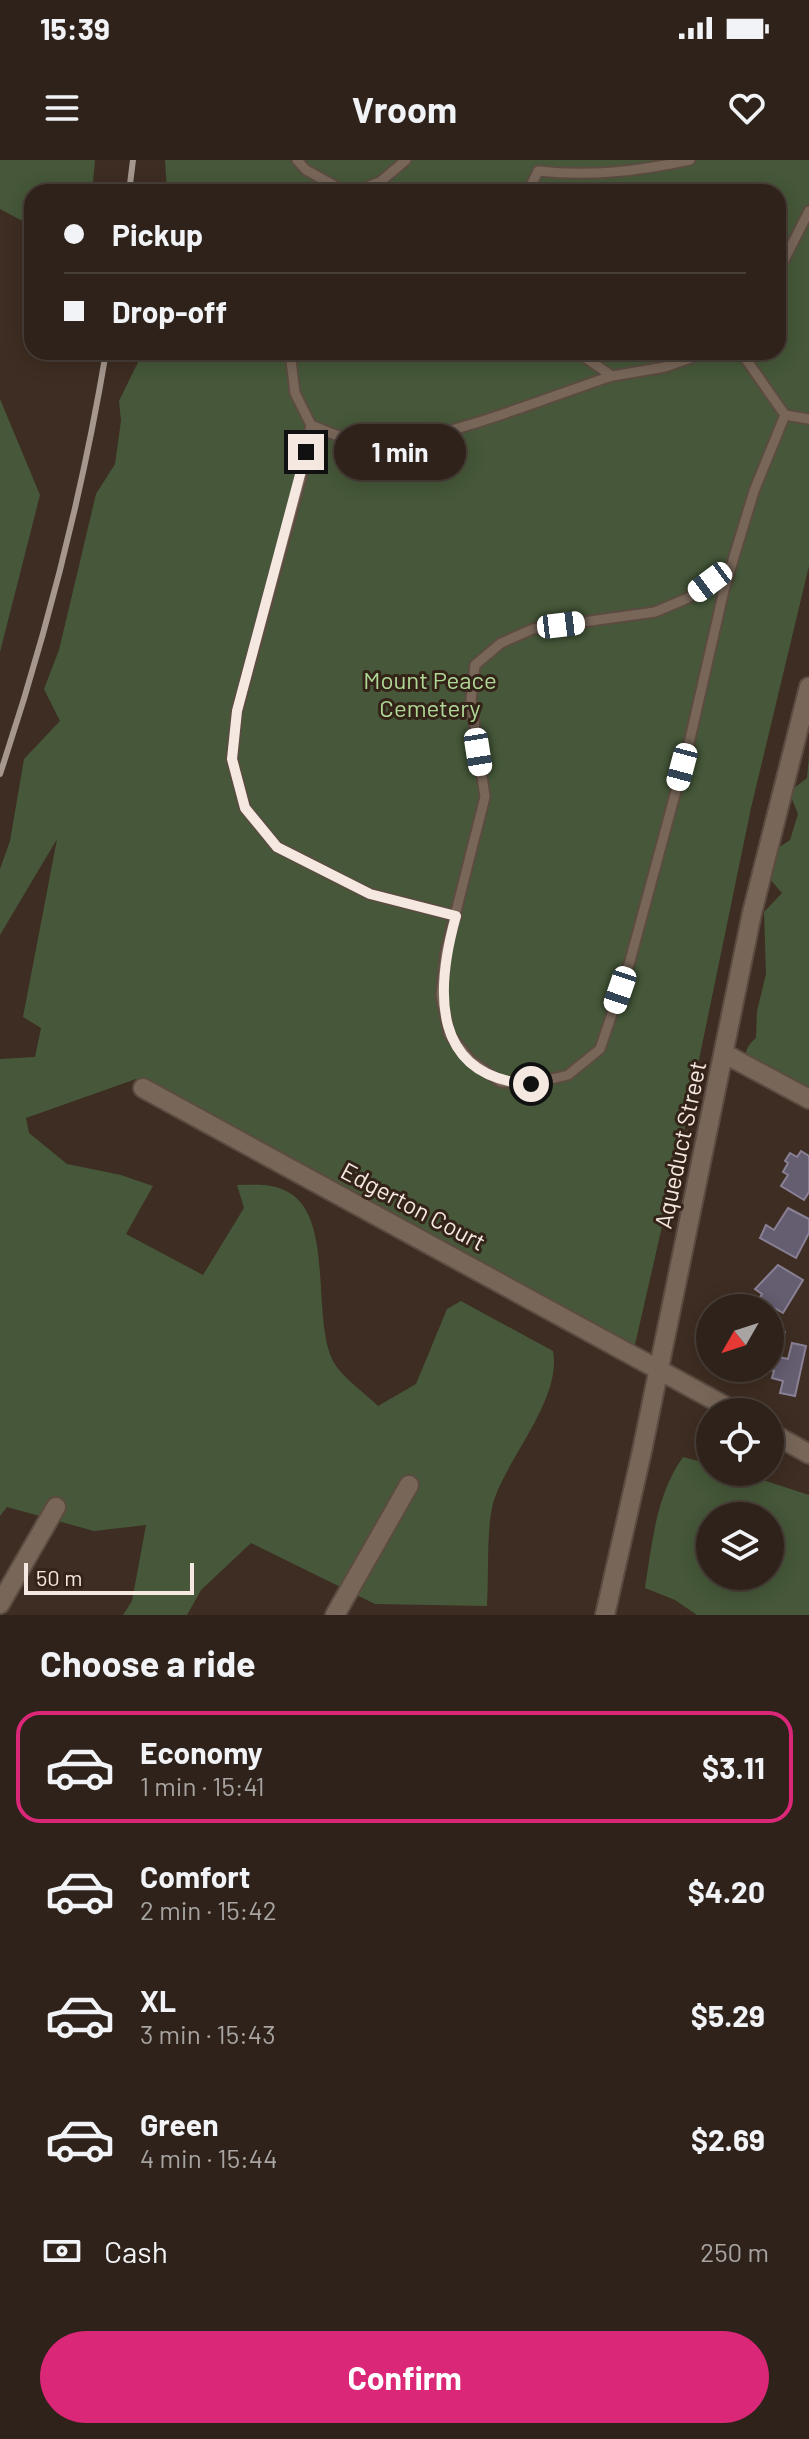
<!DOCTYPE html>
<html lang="en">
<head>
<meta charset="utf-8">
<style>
	:root { --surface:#2e221a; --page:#362a23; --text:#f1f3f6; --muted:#a7a4a2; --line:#493f39; --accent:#db2777 }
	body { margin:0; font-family:Barlow,sans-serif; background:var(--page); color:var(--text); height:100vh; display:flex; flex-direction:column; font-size:30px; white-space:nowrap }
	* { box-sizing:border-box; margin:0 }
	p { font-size:26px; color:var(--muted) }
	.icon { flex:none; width:44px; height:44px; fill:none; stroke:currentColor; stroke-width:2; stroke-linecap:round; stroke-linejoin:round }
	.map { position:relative; height:1455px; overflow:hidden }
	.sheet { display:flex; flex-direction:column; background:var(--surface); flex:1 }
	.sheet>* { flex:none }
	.top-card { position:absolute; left:24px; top:24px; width:762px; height:176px; border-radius:24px; box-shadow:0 4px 20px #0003,0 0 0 2px var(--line); display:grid; align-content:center; height:176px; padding:0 40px; background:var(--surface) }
	.needle { width:52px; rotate:231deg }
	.fabs { position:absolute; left:696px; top:1134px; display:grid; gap:16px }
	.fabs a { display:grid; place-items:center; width:88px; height:88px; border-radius:50%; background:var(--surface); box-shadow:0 4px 20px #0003,0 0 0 2px var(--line); font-size:40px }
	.scale { position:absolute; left:24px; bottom:20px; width:170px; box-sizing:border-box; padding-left:8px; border:4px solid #f4e8e1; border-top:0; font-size:22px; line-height:28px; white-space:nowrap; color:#f4e8e1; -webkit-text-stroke:6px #342318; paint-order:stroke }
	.end { position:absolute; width:36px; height:36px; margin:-18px; border:10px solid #f4e8e1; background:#111; box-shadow:0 0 0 4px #111 }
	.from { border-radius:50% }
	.bubble { position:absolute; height:56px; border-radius:28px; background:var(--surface); box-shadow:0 4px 20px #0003,0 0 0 2px var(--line); font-size:26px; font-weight:700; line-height:56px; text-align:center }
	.car { position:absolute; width:24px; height:48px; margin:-24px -12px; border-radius:10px; box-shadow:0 0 6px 2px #0007; background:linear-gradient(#fff 24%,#345 0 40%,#fff 0 76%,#345 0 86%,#fff 0) }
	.top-card b { display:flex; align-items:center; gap:28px; height:76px; font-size:30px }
	.top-card b+b { border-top:2px solid var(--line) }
	.top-card i { width:20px; height:20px; background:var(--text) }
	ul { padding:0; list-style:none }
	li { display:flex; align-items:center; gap:24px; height:112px; margin:0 16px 12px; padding:0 24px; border:4px solid transparent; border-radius:24px }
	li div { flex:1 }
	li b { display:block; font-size:30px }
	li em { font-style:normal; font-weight:700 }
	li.active { border-color:var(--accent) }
	li>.icon { width:72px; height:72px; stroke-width:1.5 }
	h2 { padding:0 40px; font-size:36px; line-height:96px }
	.pay { display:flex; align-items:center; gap:20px; height:88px; padding:0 40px; font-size:30px }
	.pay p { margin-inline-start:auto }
	.action { display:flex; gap:16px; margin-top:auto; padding:16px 40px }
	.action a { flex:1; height:92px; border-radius:48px; background:var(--accent); color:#fff; font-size:32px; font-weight:700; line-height:92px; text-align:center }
	.status { display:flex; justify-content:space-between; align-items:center; height:56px; padding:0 40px; background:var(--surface); direction:ltr }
	.status svg { height:22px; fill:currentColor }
	header { display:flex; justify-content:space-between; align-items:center; height:104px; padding:0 40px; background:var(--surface); font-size:36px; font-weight:700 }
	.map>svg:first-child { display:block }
	.green { fill:#465839; fill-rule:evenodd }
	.building { fill:#655d70; stroke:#898095; stroke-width:2 }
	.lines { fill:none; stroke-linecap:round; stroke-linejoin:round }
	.service-casing { stroke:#5b4b41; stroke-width:13 }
	.minor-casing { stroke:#5b4b41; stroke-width:22 }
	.service { stroke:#786759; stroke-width:9 }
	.minor { stroke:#786759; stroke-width:18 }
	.rail { stroke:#a5978e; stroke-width:6 }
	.route { stroke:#f4e8e1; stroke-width:10 }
	.labels { text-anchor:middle; stroke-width:6; stroke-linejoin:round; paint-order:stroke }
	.park-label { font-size:24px; fill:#b0d896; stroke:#342318 }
	.street-label { font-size:24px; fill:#f4e8e1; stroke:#342318 }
</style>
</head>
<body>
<div class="status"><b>15:39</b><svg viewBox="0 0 49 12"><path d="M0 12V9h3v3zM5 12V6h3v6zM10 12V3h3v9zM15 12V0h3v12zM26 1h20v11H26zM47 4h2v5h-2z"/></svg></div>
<header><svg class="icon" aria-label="menu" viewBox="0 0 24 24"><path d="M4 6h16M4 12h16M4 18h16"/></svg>Vroom<svg class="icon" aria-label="heart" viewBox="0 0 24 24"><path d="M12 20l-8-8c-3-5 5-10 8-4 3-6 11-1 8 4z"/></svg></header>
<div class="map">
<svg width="809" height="1455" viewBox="0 0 809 1455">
	<rect width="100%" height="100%" fill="#3e2d22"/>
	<path class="green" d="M 0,0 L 95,0 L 92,32 L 32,32 L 32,66 L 0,49 Z
		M 165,0 L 809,0 L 809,406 L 751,648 L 688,953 L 634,1189 L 136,919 L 26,958 L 29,973 L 67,1004 L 121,1015 L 153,1026 L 126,1074 L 203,1115 L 244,1048 L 237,1025 C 253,1025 271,1023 286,1031 C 336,1055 310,1159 334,1203 C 343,1218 365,1233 378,1246 L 416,1224 L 447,1149 L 461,1141 L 553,1191 C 562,1238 508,1297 494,1340 C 486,1364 489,1419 487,1446 L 375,1444 L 251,1383 L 201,1430 L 187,1455 L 123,1455 L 132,1441 L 146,1365 L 94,1371 L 7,1347 L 0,1356 L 0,899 L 35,897 L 41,868 L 23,857 L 57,679 L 0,775 L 0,709 L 10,681 L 24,599 L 60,561 L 44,529 L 59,490 L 96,334 L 115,304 L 121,261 L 119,241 L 143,192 L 778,192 L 778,32 L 167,32 Z
		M 0,239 L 40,335 L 0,492 Z
		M 809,596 L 809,943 L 792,940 L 749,919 C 745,902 741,890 756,878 L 757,851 L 766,814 L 764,752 L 782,733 L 768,717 L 772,692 L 790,680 L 798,654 L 789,632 L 807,618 Z
		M 683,1297 L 710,1304 L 710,1312 L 738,1312 L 809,1335 L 809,1455 L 697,1455 L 675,1440 L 645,1428 C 652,1383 656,1335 683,1297 ZM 710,1356 L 770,1356 L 770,1416 L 710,1416 Z"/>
	<path class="building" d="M 801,991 L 809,996 L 809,1032 L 804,1040 L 781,1026 L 788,1015 L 783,1012 L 788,1003 L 785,1001 L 790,993 L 797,997 Z
		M 788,1048 L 809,1059 L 809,1073 L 796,1098 L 760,1078 L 766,1065 L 774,1070 Z
		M 778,1105 L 803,1120 L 783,1153 L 759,1139 L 762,1134 L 755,1129 Z
		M 770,1168 L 785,1172 L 779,1197 L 788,1199 L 792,1183 L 806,1186 L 795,1236 L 780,1233 L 783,1221 L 772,1218 L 774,1211 L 759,1208 L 770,1208 Z"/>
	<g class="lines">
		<g class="service-casing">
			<path id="service" d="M 297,0 L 306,10 L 346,32
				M 353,32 L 380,22 L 406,0
				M 528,32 L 538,11 C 590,17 639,11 690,0
				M 778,112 L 809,51
				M 290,192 L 295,233 L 311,265 C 332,274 353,283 376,283 C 442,282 547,237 612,216 L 577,192
				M 741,192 L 785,255 L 809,259
				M 612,216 L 665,207 L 708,192
				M 311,265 L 301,318 L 237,551 L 232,599 L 245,648 L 277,687 L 370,734 L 456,756
				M 731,406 L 688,438 L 655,452 L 533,469 L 501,483 L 475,505 L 471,540 L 485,637 L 446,791 L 441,835 L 449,874 L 471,901 L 501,922 L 531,924 L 568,915 L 600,889 L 630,801 L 690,579 L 724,430 L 754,331 L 785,255"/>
		</g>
		<g class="minor-casing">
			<path id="minor" d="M 725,894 L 809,939
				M 143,928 L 736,1252
				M 770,1272 L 809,1294
				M 0,1444 L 56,1347
				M 335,1455 L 409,1325
				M 605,1455 L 642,1291 L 752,753 L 809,527"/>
		</g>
		<use href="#service" class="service"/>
		<use href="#minor" class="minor"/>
		<path class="rail" d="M 129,32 L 133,0
			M 0,614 C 46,476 82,336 106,192"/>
	</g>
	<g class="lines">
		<path class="route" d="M 306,292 L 237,551 L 232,599 L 245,648 L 277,687 L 370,734 L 456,756 C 435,831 431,918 531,924"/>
	</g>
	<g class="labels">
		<g class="park-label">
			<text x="430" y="529">Mount Peace<tspan x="430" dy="28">Cemetery</tspan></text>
		</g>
		<g class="street-label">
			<text transform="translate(681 985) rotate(-78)" y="8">Aqueduct Street</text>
			<text transform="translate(413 1047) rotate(28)" y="8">Edgerton Court</text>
		</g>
	</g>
</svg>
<div class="fabs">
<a><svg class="needle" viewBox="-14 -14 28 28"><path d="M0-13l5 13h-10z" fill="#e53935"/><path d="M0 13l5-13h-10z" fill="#a7a4a2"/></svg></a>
<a><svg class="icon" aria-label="locate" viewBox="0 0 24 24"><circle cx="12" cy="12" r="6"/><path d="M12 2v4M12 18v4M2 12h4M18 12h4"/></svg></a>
<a><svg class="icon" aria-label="layers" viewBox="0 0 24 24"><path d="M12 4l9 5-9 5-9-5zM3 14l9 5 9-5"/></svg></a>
</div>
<div class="scale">50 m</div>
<i class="end from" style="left:531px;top:924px"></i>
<i class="end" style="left:306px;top:292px"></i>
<div class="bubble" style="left:334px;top:264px;width:132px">1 min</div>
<i class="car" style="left:710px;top:422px;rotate:233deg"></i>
<i class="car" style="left:561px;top:465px;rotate:83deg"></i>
<i class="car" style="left:478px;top:592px;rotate:171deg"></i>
<i class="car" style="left:682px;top:607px;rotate:195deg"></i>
<i class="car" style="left:620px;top:830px;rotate:199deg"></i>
<div class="top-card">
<b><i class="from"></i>Pickup</b>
<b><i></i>Drop-off</b>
</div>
</div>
<section class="sheet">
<h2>Choose a ride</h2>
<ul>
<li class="active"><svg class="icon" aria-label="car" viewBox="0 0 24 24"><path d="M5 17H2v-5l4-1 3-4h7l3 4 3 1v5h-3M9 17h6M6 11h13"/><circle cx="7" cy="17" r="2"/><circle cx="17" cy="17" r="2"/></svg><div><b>Economy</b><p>1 min · 15:41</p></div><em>$3.11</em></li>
<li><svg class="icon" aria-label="car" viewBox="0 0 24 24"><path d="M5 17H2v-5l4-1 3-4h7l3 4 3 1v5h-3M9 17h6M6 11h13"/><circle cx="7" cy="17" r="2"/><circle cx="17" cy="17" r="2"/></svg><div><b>Comfort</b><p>2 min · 15:42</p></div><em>$4.20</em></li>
<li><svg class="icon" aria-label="car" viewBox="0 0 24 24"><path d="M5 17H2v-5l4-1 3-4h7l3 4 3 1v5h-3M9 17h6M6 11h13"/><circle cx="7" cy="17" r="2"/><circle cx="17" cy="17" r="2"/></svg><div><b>XL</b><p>3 min · 15:43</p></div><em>$5.29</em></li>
<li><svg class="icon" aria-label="car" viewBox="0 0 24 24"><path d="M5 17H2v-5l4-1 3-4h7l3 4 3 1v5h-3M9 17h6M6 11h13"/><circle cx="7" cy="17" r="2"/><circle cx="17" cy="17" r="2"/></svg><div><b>Green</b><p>4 min · 15:44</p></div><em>$2.69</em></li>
</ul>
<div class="pay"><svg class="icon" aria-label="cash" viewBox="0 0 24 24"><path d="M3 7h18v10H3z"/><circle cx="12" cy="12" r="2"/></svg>Cash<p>250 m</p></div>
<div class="action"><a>Confirm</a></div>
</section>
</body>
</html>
